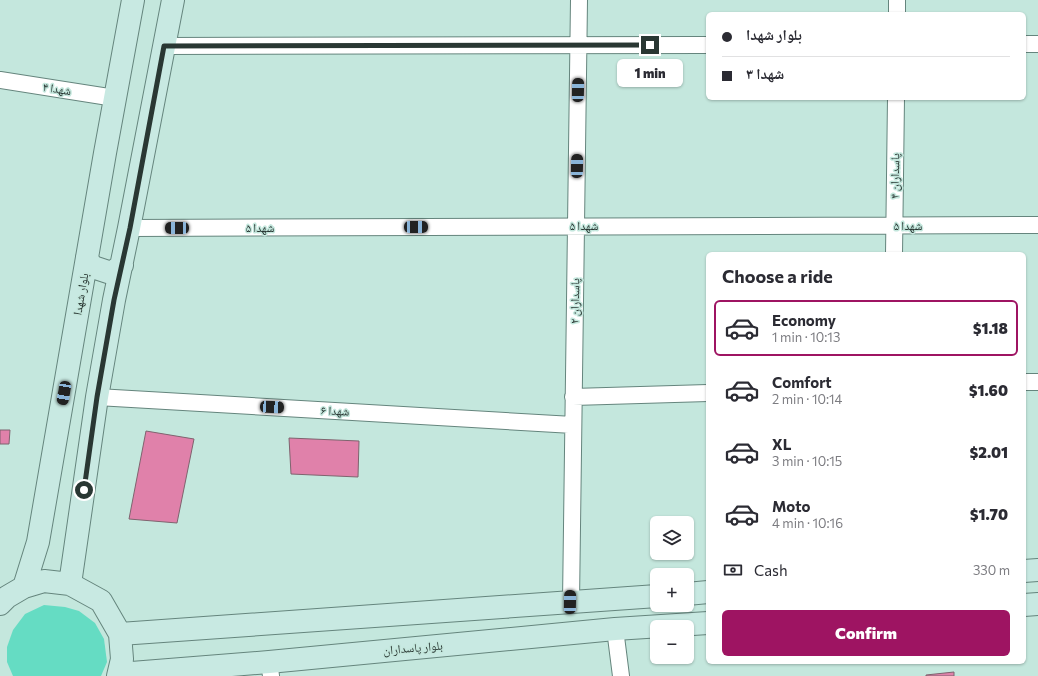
<!DOCTYPE html>
<html lang="en">
<head>
<meta charset="utf-8">
<style>
	:root { --surface:#fff; --page:#f7f7f7; --text:#2b2b33; --muted:#7c7c81; --line:#e1e1e2; --accent:#9e1462 }
	body { margin:0; font-family:Commissioner,"Noto Naskh Arabic",sans-serif; background:var(--page); color:var(--text); height:100vh; display:flex; flex-direction:column; font-size:15px; white-space:nowrap }
	* { box-sizing:border-box; margin:0 }
	p { font-size:13px; color:var(--muted) }
	.icon { flex:none; width:22px; height:22px; fill:none; stroke:currentColor; stroke-width:2; stroke-linecap:round; stroke-linejoin:round }
	.map { position:relative; flex:1; overflow:hidden }
	.drawer { position:absolute; left:706px; top:252px; width:320px; height:412px; display:flex; flex-direction:column; background:var(--surface); border-radius:6px; box-shadow:0 1px 3px #0004 }
	.drawer>* { flex:none }
	.hud { position:absolute; left:706px; top:12px; width:320px; height:88px; border-radius:6px; box-shadow:0 1px 3px #0004; display:grid; align-content:center; height:88px; padding:0 16px; background:var(--surface) }
	.fabs { position:absolute; left:650px; top:516px; display:grid; gap:8px }
	.fabs a { display:grid; place-items:center; width:44px; height:44px; border-radius:6px; background:var(--surface); box-shadow:0 1px 3px #0004; font-size:20px }
	.end { position:absolute; width:18px; height:18px; margin:-9px; border:5px solid #293733; background:#fff; box-shadow:0 0 0 2px #fff }
	.from { border-radius:50% }
	.bubble { position:absolute; height:28px; border-radius:6px; background:var(--surface); box-shadow:0 1px 3px #0004; font-size:13px; font-weight:800; line-height:28px; text-align:center }
	.car { position:absolute; width:12px; height:24px; margin:-12px -6px; border-radius:5px; box-shadow:0 0 3px 1px #0007; background:linear-gradient(#222 24%,#8ab4d8 0 40%,#222 0 76%,#8ab4d8 0 86%,#222 0) }
	.hud b { display:flex; align-items:center; gap:14px; height:38px; font-size:15px }
	.hud b+b { border-top:1px solid var(--line) }
	.hud i { width:10px; height:10px; background:var(--text) }
	ul { padding:0; list-style:none }
	li { display:flex; align-items:center; gap:12px; height:56px; margin:0 8px 6px; padding:0 8px; border:2px solid transparent; border-radius:6px }
	li div { flex:1 }
	li b { display:block; font-size:15px }
	li em { font-style:normal; font-weight:800 }
	li.selected { border-color:var(--accent) }
	li>.icon { width:36px; height:36px; stroke-width:1.5 }
	h2 { padding:0 16px; font-size:18px; line-height:48px }
	.pay { display:flex; align-items:center; gap:10px; height:44px; padding:0 16px; font-size:15px }
	.pay p { margin-inline-start:auto }
	.cta { display:flex; gap:8px; margin-top:auto; padding:8px 16px }
	.cta a { flex:1; height:46px; border-radius:6px; background:var(--accent); color:#fff; font-size:16px; font-weight:800; line-height:46px; text-align:center }
	.map>svg:first-child { display:block }
	.green { fill:#65dcc3 }
	.building { fill:#e081aa; stroke:#7f636e }
	.lines { fill:none; stroke-linecap:round; stroke-linejoin:round }
	.street-casing { stroke:#65857d; stroke-width:18 }
	.secondary-casing { stroke:#65857d; stroke-width:24 }
	.street { stroke:#fff; stroke-width:16 }
	.secondary { stroke:#c8e9e2; stroke-width:22 }
	.route { stroke:#293733; stroke-width:5 }
	.labels { text-anchor:middle; stroke-width:3; stroke-linejoin:round; paint-order:stroke }
	.street-label { font-size:12px; fill:#293733; stroke:#c4e7dd }
</style>
</head>
<body>
<div class="map">
<svg width="1038" height="676" viewBox="0 0 1038 676">
	<rect width="100%" height="100%" fill="#c4e7dd"/>
	<path class="green" d="M 44,605 L 65,607 L 79,611 L 95,623 L 104,639 L 107,662 L 101,676 L 13,676 L 7,662 L 7,647 L 13,630 L 25,614 Z"/>
	<path class="building" d="M 0,430 L 10,430 L 9,444 L 0,444 Z
		M 146,431 L 194,439 L 177,523 L 129,519 Z
		M 289,438 L 359,441 L 358,477 L 291,474 Z
		M 954,672 L 954,676 L 926,676 L 926,675 Z"/>
	<g class="lines">
		<g class="street-casing">
			<path id="street" d="M 897,14 L 897,0
				M 1024,44 L 1038,44
				M 163,46 L 708,45
				M 0,80 L 115,98
				M 129,228 L 1038,225
				M 894,254 L 896,98
				M 1024,382 L 1038,382
				M 97,397 L 573,425
				M 573,397 L 708,393
				M 571,602 L 579,0
				M 615,629 L 621,676
				M 269,662 L 271,676"/>
		</g>
		<g class="secondary-casing">
			<path id="secondary" d="M 87,257 L 89,262 L 93,267 L 108,272 L 114,271 L 122,265
				M 1024,571 L 1038,570
				M 70,584 L 97,397 L 114,300 L 129,228 L 173,0
				M 24,587 L 38,542 L 105,153 L 133,0
				M 687,594 L 708,592
				M 0,604 L 7,597 L 24,587 L 44,581 L 70,584 L 101,601 L 120,634 L 122,659 L 118,676
				M 1024,605 L 1038,604
				M 120,634 L 657,596
				M 119,674 L 269,662 L 615,629 L 708,623"/>
		</g>
		<use href="#street" class="street"/>
		<use href="#secondary" class="secondary"/>
	</g>
	<g class="lines">
		<path class="route" d="M 84,490 L 97,397 L 114,300 L 130,228 L 164,46 L 650,45"/>
	</g>
	<g class="labels">
		<g class="street-label">
			<text transform="translate(57 89) rotate(9)" y="4">شهدا ۴</text>
			<text transform="translate(895 176) rotate(-89)" y="4">پاسداران ۴</text>
			<text x="584" y="230">شهدا ۵</text>
			<text x="908" y="230">شهدا ۵</text>
			<text x="260" y="232">شهدا ۵</text>
			<text transform="translate(81 294) rotate(-80)" y="4">بلوار شهدا</text>
			<text transform="translate(575 301) rotate(-89)" y="4">پاسداران ۲</text>
			<text transform="translate(335 411) rotate(3)" y="4">شهدا ۶</text>
			<text transform="translate(413 648) rotate(-5)" y="4">بلوار پاسداران</text>
		</g>
	</g>
</svg>
<div class="fabs">
<a><svg class="icon" aria-label="layers" viewBox="0 0 24 24"><path d="M12 4l9 5-9 5-9-5zM3 14l9 5 9-5"/></svg></a>
<a>+</a>
<a>−</a>
</div>
<i class="end from" style="left:84px;top:490px"></i>
<i class="end" style="left:650px;top:45px"></i>
<div class="bubble" style="left:617px;top:59px;width:66px">1 min</div>
<i class="car" style="left:578px;top:90px;rotate:1deg"></i>
<i class="car" style="left:577px;top:166px;rotate:1deg"></i>
<i class="car" style="left:416px;top:227px;rotate:90deg"></i>
<i class="car" style="left:177px;top:228px;rotate:270deg"></i>
<i class="car" style="left:64px;top:393px;rotate:190deg"></i>
<i class="car" style="left:272px;top:407px;rotate:93deg"></i>
<i class="car" style="left:570px;top:602px;rotate:1deg"></i>
<div class="hud">
<b><i class="from"></i>بلوار شهدا</b>
<b><i></i>شهدا ۳</b>
</div>
<section class="drawer">
<h2>Choose a ride</h2>
<ul>
<li class="selected"><svg class="icon" aria-label="car" viewBox="0 0 24 24"><path d="M5 17H2v-5l4-1 3-4h7l3 4 3 1v5h-3M9 17h6M6 11h13"/><circle cx="7" cy="17" r="2"/><circle cx="17" cy="17" r="2"/></svg><div><b>Economy</b><p>1 min · 10:13</p></div><em>$1.18</em></li>
<li><svg class="icon" aria-label="car" viewBox="0 0 24 24"><path d="M5 17H2v-5l4-1 3-4h7l3 4 3 1v5h-3M9 17h6M6 11h13"/><circle cx="7" cy="17" r="2"/><circle cx="17" cy="17" r="2"/></svg><div><b>Comfort</b><p>2 min · 10:14</p></div><em>$1.60</em></li>
<li><svg class="icon" aria-label="car" viewBox="0 0 24 24"><path d="M5 17H2v-5l4-1 3-4h7l3 4 3 1v5h-3M9 17h6M6 11h13"/><circle cx="7" cy="17" r="2"/><circle cx="17" cy="17" r="2"/></svg><div><b>XL</b><p>3 min · 10:15</p></div><em>$2.01</em></li>
<li><svg class="icon" aria-label="car" viewBox="0 0 24 24"><path d="M5 17H2v-5l4-1 3-4h7l3 4 3 1v5h-3M9 17h6M6 11h13"/><circle cx="7" cy="17" r="2"/><circle cx="17" cy="17" r="2"/></svg><div><b>Moto</b><p>4 min · 10:16</p></div><em>$1.70</em></li>
</ul>
<div class="pay"><svg class="icon" aria-label="cash" viewBox="0 0 24 24"><path d="M3 7h18v10H3z"/><circle cx="12" cy="12" r="2"/></svg>Cash<p>330 m</p></div>
<div class="cta"><a>Confirm</a></div>
</section>
</div>
</body>
</html>
